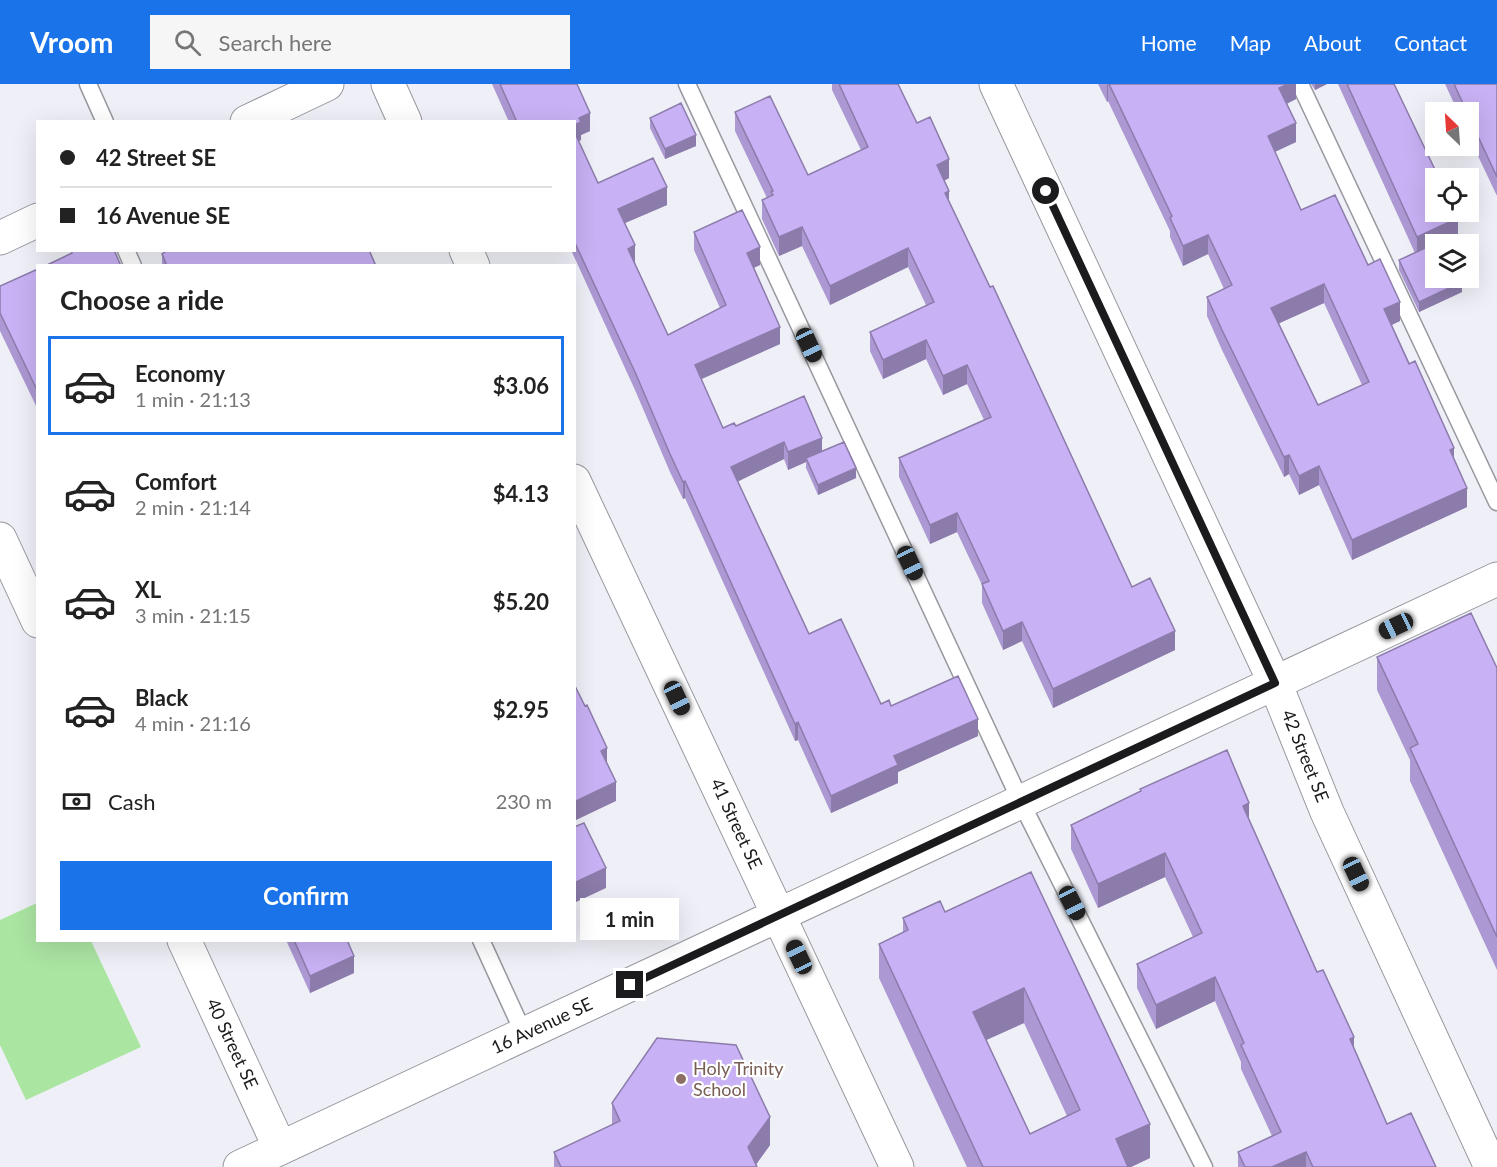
<!DOCTYPE html>
<html lang="en">
<head>
<meta charset="utf-8">
<style>
	:root { --surface:#fff; --page:#f6f6f6; --text:#222; --muted:#767676; --line:#e0e0e0; --accent:#1a73e8 }
	body { margin:0; font-family:Lato,sans-serif; background:var(--page); color:var(--text); height:100vh; display:flex; flex-direction:column; font-size:22px; white-space:nowrap }
	* { box-sizing:border-box; margin:0 }
	p { font-size:20px; color:var(--muted) }
	.icon { flex:none; width:33px; height:33px; fill:none; stroke:currentColor; stroke-width:2; stroke-linecap:round; stroke-linejoin:round }
	.map { position:relative; flex:1; overflow:hidden }
	.panel { position:absolute; left:36px; top:180px; width:540px; height:678px; display:flex; flex-direction:column; background:var(--surface); border-radius:0px; box-shadow:0 6px 24px #0002 }
	.panel>* { flex:none }
	.hud { position:absolute; left:36px; top:36px; width:540px; height:132px; border-radius:0px; box-shadow:0 6px 24px #0002; display:grid; align-content:center; height:132px; padding:0 24px; background:var(--surface) }
	.needle { width:39px; rotate:335deg }
	.controls { position:absolute; left:1425px; top:18px; display:grid; gap:12px }
	.controls a { display:grid; place-items:center; width:54px; height:54px; border-radius:0px; background:var(--surface); box-shadow:0 6px 24px #0002; font-size:30px }
	.end { position:absolute; width:27px; height:27px; margin:-14px; border:8px solid #1b1b1e; background:#fff; box-shadow:0 0 0 3px #fff }
	.from { border-radius:50% }
	.bubble { position:absolute; height:42px; border-radius:0px; background:var(--surface); box-shadow:0 6px 24px #0002; font-size:20px; font-weight:700; line-height:42px; text-align:center }
	.car { position:absolute; width:18px; height:36px; margin:-18px -9px; border-radius:8px; box-shadow:0 0 4px 2px #0007; background:linear-gradient(#222 24%,#8ab4d8 0 40%,#222 0 76%,#8ab4d8 0 86%,#222 0) }
	.hud b { display:flex; align-items:center; gap:21px; height:57px; font-size:22px }
	.hud b+b { border-top:2px solid var(--line) }
	.hud i { width:15px; height:15px; background:var(--text) }
	ul { padding:0; list-style:none }
	li { display:flex; align-items:center; gap:18px; height:99px; margin:0 12px 9px; padding:0 12px; border:3px solid transparent; border-radius:0px }
	li div { flex:1 }
	li b { display:block; font-size:22px }
	li em { font-style:normal; font-weight:700 }
	li.selected { border-color:var(--accent) }
	li>.icon { width:54px; height:54px; stroke-width:1.5 }
	h2 { padding:0 24px; font-size:27px; line-height:72px }
	.pay { display:flex; align-items:center; gap:15px; height:66px; padding:0 24px; font-size:22px }
	.pay p { margin-inline-start:auto }
	.cta { display:flex; gap:12px; margin-top:auto; padding:12px 24px }
	.cta a { flex:1; height:69px; border-radius:0px; background:var(--accent); color:#fff; font-size:24px; font-weight:700; line-height:69px; text-align:center }
	header { display:flex; align-items:center; gap:36px; box-sizing:border-box; height:84px; padding:0 30px; background:var(--accent); color:#fff }
	header strong { font-size:28px }
	nav { display:flex; gap:33px; margin-inline-start:auto; font-size:21px }
	.search { width:420px; height:54px; background:var(--page); display:flex; align-items:center; gap:15px; box-sizing:border-box; padding:0 21px; border-radius:0px; color:var(--muted); font-size:22px }
	.map>svg:first-child { display:block }
	.green { fill:#abe5a2 }
	.lines { fill:none; stroke-linecap:round; stroke-linejoin:round }
	.service-casing { stroke:#97989f; stroke-width:19 }
	.minor-casing { stroke:#97989f; stroke-width:35 }
	.service { stroke:#fff; stroke-width:16 }
	.minor { stroke:#fff; stroke-width:33 }
	.wall { fill:#ac98d2; fill-rule:evenodd }
	.shaded-wall { fill:#8c7cab }
	.building { fill:#c8b1f4; stroke:#8c7cab; stroke-width:1.5; fill-rule:evenodd }
	.route { stroke:#1b1b1e; stroke-width:8 }
	.education-dot { fill:#8d6e63; stroke:#fff; stroke-width:2 }
	.labels { text-anchor:middle; stroke-width:4.5; stroke-linejoin:round; paint-order:stroke }
	.street-label { font-size:18px; fill:#1b1b1e; stroke:#fff }
	.education-label { font-size:18px; fill:#785e54; stroke:#fff; text-anchor:start }
</style>
</head>
<body>
<header>
<strong>Vroom</strong>
<div class="search"><svg class="icon" aria-label="search" viewBox="0 0 24 24"><circle cx="10" cy="10" r="6"/><path d="M15 15l6 6"/></svg>Search here</div>
<nav><a>Home</a><a>Map</a><a>About</a><a>Contact</a></nav>
</header>
<div class="map">
<svg width="1497" height="1083" viewBox="0 0 1497 1083">
	<rect width="100%" height="100%" fill="#eff0f7"/>
	<path class="green" d="M 37,819 L 38,856 L 91,857 L 141,963 L 26,1016 L 0,961 L 0,836 Z"/>
	<g class="lines">
		<g class="service-casing">
			<path id="service" d="M 88,0 L 105,38
				M 687,0 L 1021,718 L 1204,1083
				M 1300,0 L 1497,418
				M 126,166 L 133,182
				M 481,856 L 524,950"/>
		</g>
		<g class="minor-casing">
			<path id="minor" d="M 388,0 L 405,38
				M 996,0 L 1275,599 L 1327,728 L 1491,1083
				M 247,38 L 327,0
				M 0,154 L 38,136
				M 466,166 L 473,182
				M 574,397 L 897,1083
				M 0,455 L 38,537
				M 184,856 L 280,1064
				M 240,1083 L 1497,495"/>
		</g>
		<use href="#service" class="service"/>
		<use href="#minor" class="minor"/>
	</g>
	<path class="wall" d="M 492,0 L 577,0 L 590,47 L 581,51 L 581,56 L 579,57 L 598,99 L 667,121 L 625,139 L 635,179 L 668,251 L 720,224 L 694,166 L 694,148 L 760,181 L 753,184 L 780,260 L 701,295 L 723,344 L 736,342 L 822,367 L 856,394 L 818,411 L 806,384 L 806,378 L 788,386 L 784,375 L 737,397 L 809,550 L 881,620 L 891,622 L 978,652 L 898,688 L 898,699 L 831,729 L 798,656 L 795,657 L 685,414 L 683,415 L 670,388 L 635,306 L 571,166 L 574,166 L 574,38 L 509,38 Z
		M 832,0 L 898,0 L 917,39 L 949,94 L 944,97 L 949,118 L 1132,503 L 1175,566 L 1053,624 L 1022,557 L 1003,566 L 982,519 L 982,501 L 957,448 L 930,460 L 899,393 L 899,374 L 984,336 L 967,300 L 943,311 L 926,275 L 883,295 L 870,267 L 870,248 L 926,221 L 908,183 L 830,221 L 802,162 L 779,172 L 762,135 L 762,116 L 767,114 L 735,47 L 735,28 L 808,91 L 861,66 L 832,6 Z
		M 1098,0 L 1296,0 L 1296,15 L 1287,20 L 1296,58 L 1275,68 L 1301,126 L 1368,181 L 1400,237 L 1392,241 L 1454,374 L 1467,423 L 1352,476 L 1319,401 L 1299,411 L 1289,390 L 1284,393 L 1222,266 L 1207,232 L 1207,213 L 1224,205 L 1208,170 L 1183,182 L 1170,153 L 1170,147 L 1108,17 L 1107,18 ZM 1324,219 L 1362,301 L 1318,321 L 1279,239 Z
		M 1311,0 L 1327,0 L 1315,6 Z
		M 1338,0 L 1394,0 L 1458,153 L 1445,159 L 1462,208 L 1419,228 L 1399,186 L 1399,176 L 1415,169 Z
		M 1445,0 L 1497,0 L 1497,112 L 1468,51 L 1468,28 L 1458,28 Z
		M 650,34 L 696,62 L 665,75 L 650,44 Z
		M 162,170 L 376,182 L 162,182 Z
		M 38,185 L 38,326 L 0,247 L 0,202 Z
		M 1377,573 L 1497,584 L 1497,886 L 1410,697 L 1410,676 L 1377,606 Z
		M 1140,705 L 1249,736 L 1317,888 L 1354,964 L 1387,1040 L 1436,1083 L 1238,1083 L 1238,1068 L 1272,1052 L 1241,985 L 1241,978 L 1215,917 L 1156,945 L 1137,904 L 1137,880 L 1193,853 L 1165,793 L 1098,824 L 1071,765 L 1071,741 L 1140,708 Z
		M 1031,788 L 1150,1074 L 1131,1083 L 967,1083 L 879,894 L 879,860 L 903,848 L 903,834 L 945,828 ZM 1024,939 L 1067,1032 L 1030,1050 L 986,956 Z
		M 286,856 L 347,856 L 354,889 L 310,909 Z
		M 612,1019 L 770,1061 L 756,1081 L 757,1083 L 554,1083 L 554,1068 L 612,1041 Z"/>
	<path class="shaded-wall" d="M 1107,0 L 1108,0 L 1108,17 L 1107,18 Z
		M 1288,0 L 1296,0 L 1296,15 L 1279,23 L 1279,4 Z
		M 1315,0 L 1327,0 L 1315,6 Z
		M 590,29 L 590,47 L 581,51 L 581,56 L 574,59 L 574,41 L 579,34 Z
		M 1296,39 L 1296,58 L 1268,71 L 1268,52 Z
		M 696,51 L 696,62 L 665,75 L 665,65 Z
		M 949,75 L 949,94 L 937,100 L 937,81 Z
		M 667,103 L 667,121 L 618,142 L 618,125 Z
		M 949,107 L 949,126 L 945,109 Z
		M 1458,134 L 1458,153 L 1417,172 L 1417,153 Z
		M 802,143 L 802,162 L 779,172 L 779,153 Z
		M 1208,151 L 1208,170 L 1183,182 L 1183,162 Z
		M 635,161 L 635,179 L 628,182 L 628,165 Z
		M 760,163 L 760,181 L 747,187 L 747,169 Z
		M 908,164 L 908,183 L 830,221 L 830,202 Z
		M 1462,198 L 1462,208 L 1419,228 L 1419,218 Z
		M 1324,200 L 1324,219 L 1271,243 L 1271,224 Z
		M 1400,218 L 1400,237 L 1384,244 L 1384,225 Z
		M 780,243 L 780,260 L 695,298 L 695,281 Z
		M 926,256 L 926,275 L 883,295 L 883,276 Z
		M 967,281 L 967,300 L 943,311 L 943,292 Z
		M 822,354 L 822,371 L 806,374 L 806,378 L 788,386 L 788,368 Z
		M 784,358 L 784,375 L 731,401 L 731,383 Z
		M 1454,364 L 1454,384 L 1450,366 Z
		M 1289,371 L 1289,390 L 1284,393 L 1284,373 Z
		M 1319,382 L 1319,401 L 1299,411 L 1299,392 Z
		M 856,384 L 856,394 L 818,411 L 818,401 Z
		M 685,397 L 685,414 L 683,415 L 683,398 Z
		M 1467,404 L 1467,423 L 1352,476 L 1352,456 Z
		M 957,429 L 957,448 L 930,460 L 930,441 Z
		M 1022,538 L 1022,557 L 1003,566 L 1003,547 Z
		M 1175,547 L 1175,566 L 1053,624 L 1053,605 Z
		M 978,635 L 978,652 L 898,688 L 898,699 L 831,729 L 831,712 L 894,672 Z
		M 798,638 L 798,656 L 795,657 L 795,640 Z
		M 607,664 L 607,683 L 601,667 Z
		M 616,698 L 616,717 L 574,737 L 574,718 Z
		M 1249,719 L 1249,743 L 1243,722 Z
		M 1165,769 L 1165,793 L 1098,824 L 1098,800 Z
		M 606,784 L 606,804 L 574,819 L 574,799 Z
		M 354,872 L 354,889 L 310,909 L 310,892 Z
		M 1215,893 L 1215,917 L 1156,945 L 1156,921 Z
		M 1024,904 L 1024,939 L 973,962 L 973,928 Z
		M 1354,953 L 1354,977 L 1350,955 Z
		M 770,1033 L 770,1061 L 754,1083 L 748,1063 Z
		M 1150,1040 L 1150,1074 L 1131,1083 L 1116,1083 L 1116,1055 Z
		M 1306,1068 L 1306,1083 L 1272,1083 Z"/>
	<path class="building" d="M 500,0 L 577,0 L 590,29 L 579,34 L 581,38 L 574,41 L 574,38 L 517,38 Z
		M 839,0 L 898,0 L 917,39 L 930,33 L 949,75 L 937,81 L 949,107 L 945,109 L 990,203 L 993,202 L 1132,503 L 1150,494 L 1175,547 L 1053,605 L 1022,538 L 1003,547 L 982,500 L 989,497 L 957,429 L 930,441 L 899,374 L 991,333 L 967,281 L 943,292 L 926,256 L 883,276 L 870,248 L 934,218 L 908,164 L 830,202 L 802,143 L 779,153 L 762,116 L 773,111 L 771,108 L 773,107 L 735,28 L 770,12 L 808,91 L 868,63 Z
		M 1109,0 L 1288,0 L 1279,4 L 1296,39 L 1268,52 L 1301,126 L 1335,111 L 1368,181 L 1380,175 L 1400,218 L 1384,225 L 1409,280 L 1415,277 L 1454,364 L 1450,366 L 1467,404 L 1352,456 L 1319,382 L 1299,392 L 1289,371 L 1284,373 L 1222,246 L 1207,213 L 1232,201 L 1208,151 L 1183,162 L 1170,134 L 1172,132 ZM 1324,200 L 1369,298 L 1318,321 L 1271,224 Z
		M 1347,0 L 1394,0 L 1439,94 L 1436,94 L 1436,128 L 1455,128 L 1458,134 L 1417,153 Z
		M 1454,0 L 1497,0 L 1497,93 L 1468,31 L 1468,28 L 1467,28 Z
		M 681,19 L 696,51 L 665,65 L 650,34 Z
		M 574,47 L 598,99 L 653,74 L 667,103 L 618,125 L 635,161 L 628,165 L 668,251 L 726,221 L 694,148 L 742,126 L 760,163 L 747,169 L 780,243 L 695,281 L 723,344 L 734,339 L 736,342 L 804,312 L 822,354 L 788,368 L 784,358 L 731,383 L 809,550 L 841,535 L 881,620 L 889,616 L 891,622 L 958,592 L 978,635 L 894,672 L 898,681 L 831,712 L 798,638 L 795,640 L 685,397 L 683,398 L 670,370 L 635,288 L 574,157 Z
		M 1443,156 L 1445,160 L 1436,160 L 1436,194 L 1460,194 L 1462,198 L 1419,218 L 1399,176 Z
		M 71,166 L 114,166 L 121,182 L 45,182 L 72,169 Z
		M 168,166 L 369,166 L 376,182 L 167,182 L 162,170 Z
		M 38,185 L 38,308 L 0,229 L 0,202 Z
		M 844,358 L 856,384 L 818,401 L 806,374 Z
		M 1471,529 L 1497,584 L 1497,853 L 1410,664 L 1418,660 L 1377,573 Z
		M 574,600 L 585,622 L 587,621 L 607,664 L 601,667 L 616,698 L 574,718 Z
		M 1227,666 L 1249,719 L 1243,722 L 1317,888 L 1323,886 L 1354,953 L 1350,955 L 1387,1040 L 1411,1029 L 1436,1083 L 1313,1083 L 1306,1068 L 1272,1083 L 1245,1083 L 1238,1068 L 1281,1048 L 1241,961 L 1244,959 L 1215,893 L 1156,921 L 1137,880 L 1202,849 L 1165,769 L 1098,800 L 1071,741 L 1141,707 L 1140,705 Z
		M 584,739 L 606,784 L 574,799 L 574,743 Z
		M 1031,788 L 1150,1040 L 1116,1055 L 1128,1083 L 983,1083 L 879,860 L 908,846 L 903,834 L 940,817 L 945,828 ZM 1024,904 L 1080,1026 L 1030,1050 L 973,928 Z
		M 294,856 L 347,856 L 354,872 L 310,892 Z
		M 657,954 L 736,961 L 770,1033 L 748,1063 L 757,1083 L 561,1083 L 554,1068 L 620,1037 L 612,1019 Z"/>
	<g class="lines">
		<path class="route" d="M 630,901 L 1275,599 L 1046,107"/>
	</g>
	<circle class="education-dot" cx="681" cy="995" r="6"/>
	<g class="labels">
		<g class="street-label">
			<text transform="translate(1305 672) rotate(68)" y="6">42 Street SE</text>
			<text transform="translate(736 740) rotate(65)" y="6">41 Street SE</text>
			<text transform="translate(542 942) rotate(-25)" y="6">16 Avenue SE</text>
			<text transform="translate(232 960) rotate(65)" y="6">40 Street SE</text>
		</g>
		<g class="education-label">
			<text x="693" y="991">Holy Trinity<tspan x="693" dy="21">School</tspan></text>
		</g>
	</g>
</svg>
<div class="controls">
<a><svg class="needle" viewBox="-14 -14 28 28"><path d="M0-13l5 13h-10z" fill="#e53935"/><path d="M0 13l5-13h-10z" fill="#767676"/></svg></a>
<a><svg class="icon" aria-label="locate" viewBox="0 0 24 24"><circle cx="12" cy="12" r="6"/><path d="M12 2v4M12 18v4M2 12h4M18 12h4"/></svg></a>
<a><svg class="icon" aria-label="layers" viewBox="0 0 24 24"><path d="M12 4l9 5-9 5-9-5zM3 14l9 5 9-5"/></svg></a>
</div>
<i class="end from" style="left:1046px;top:107px"></i>
<i class="end" style="left:630px;top:901px"></i>
<div class="bubble" style="left:580px;top:814px;width:99px">1 min</div>
<i class="car" style="left:809px;top:261px;rotate:155deg"></i>
<i class="car" style="left:910px;top:479px;rotate:155deg"></i>
<i class="car" style="left:1396px;top:542px;rotate:245deg"></i>
<i class="car" style="left:677px;top:614px;rotate:155deg"></i>
<i class="car" style="left:1356px;top:790px;rotate:155deg"></i>
<i class="car" style="left:1072px;top:819px;rotate:153deg"></i>
<i class="car" style="left:799px;top:873px;rotate:335deg"></i>
<div class="hud">
<b><i class="from"></i>42 Street SE</b>
<b><i></i>16 Avenue SE</b>
</div>
<section class="panel">
<h2>Choose a ride</h2>
<ul>
<li class="selected"><svg class="icon" aria-label="car" viewBox="0 0 24 24"><path d="M5 17H2v-5l4-1 3-4h7l3 4 3 1v5h-3M9 17h6M6 11h13"/><circle cx="7" cy="17" r="2"/><circle cx="17" cy="17" r="2"/></svg><div><b>Economy</b><p>1 min · 21:13</p></div><em>$3.06</em></li>
<li><svg class="icon" aria-label="car" viewBox="0 0 24 24"><path d="M5 17H2v-5l4-1 3-4h7l3 4 3 1v5h-3M9 17h6M6 11h13"/><circle cx="7" cy="17" r="2"/><circle cx="17" cy="17" r="2"/></svg><div><b>Comfort</b><p>2 min · 21:14</p></div><em>$4.13</em></li>
<li><svg class="icon" aria-label="car" viewBox="0 0 24 24"><path d="M5 17H2v-5l4-1 3-4h7l3 4 3 1v5h-3M9 17h6M6 11h13"/><circle cx="7" cy="17" r="2"/><circle cx="17" cy="17" r="2"/></svg><div><b>XL</b><p>3 min · 21:15</p></div><em>$5.20</em></li>
<li><svg class="icon" aria-label="car" viewBox="0 0 24 24"><path d="M5 17H2v-5l4-1 3-4h7l3 4 3 1v5h-3M9 17h6M6 11h13"/><circle cx="7" cy="17" r="2"/><circle cx="17" cy="17" r="2"/></svg><div><b>Black</b><p>4 min · 21:16</p></div><em>$2.95</em></li>
</ul>
<div class="pay"><svg class="icon" aria-label="cash" viewBox="0 0 24 24"><path d="M3 7h18v10H3z"/><circle cx="12" cy="12" r="2"/></svg>Cash<p>230 m</p></div>
<div class="cta"><a>Confirm</a></div>
</section>
</div>
</body>
</html>
